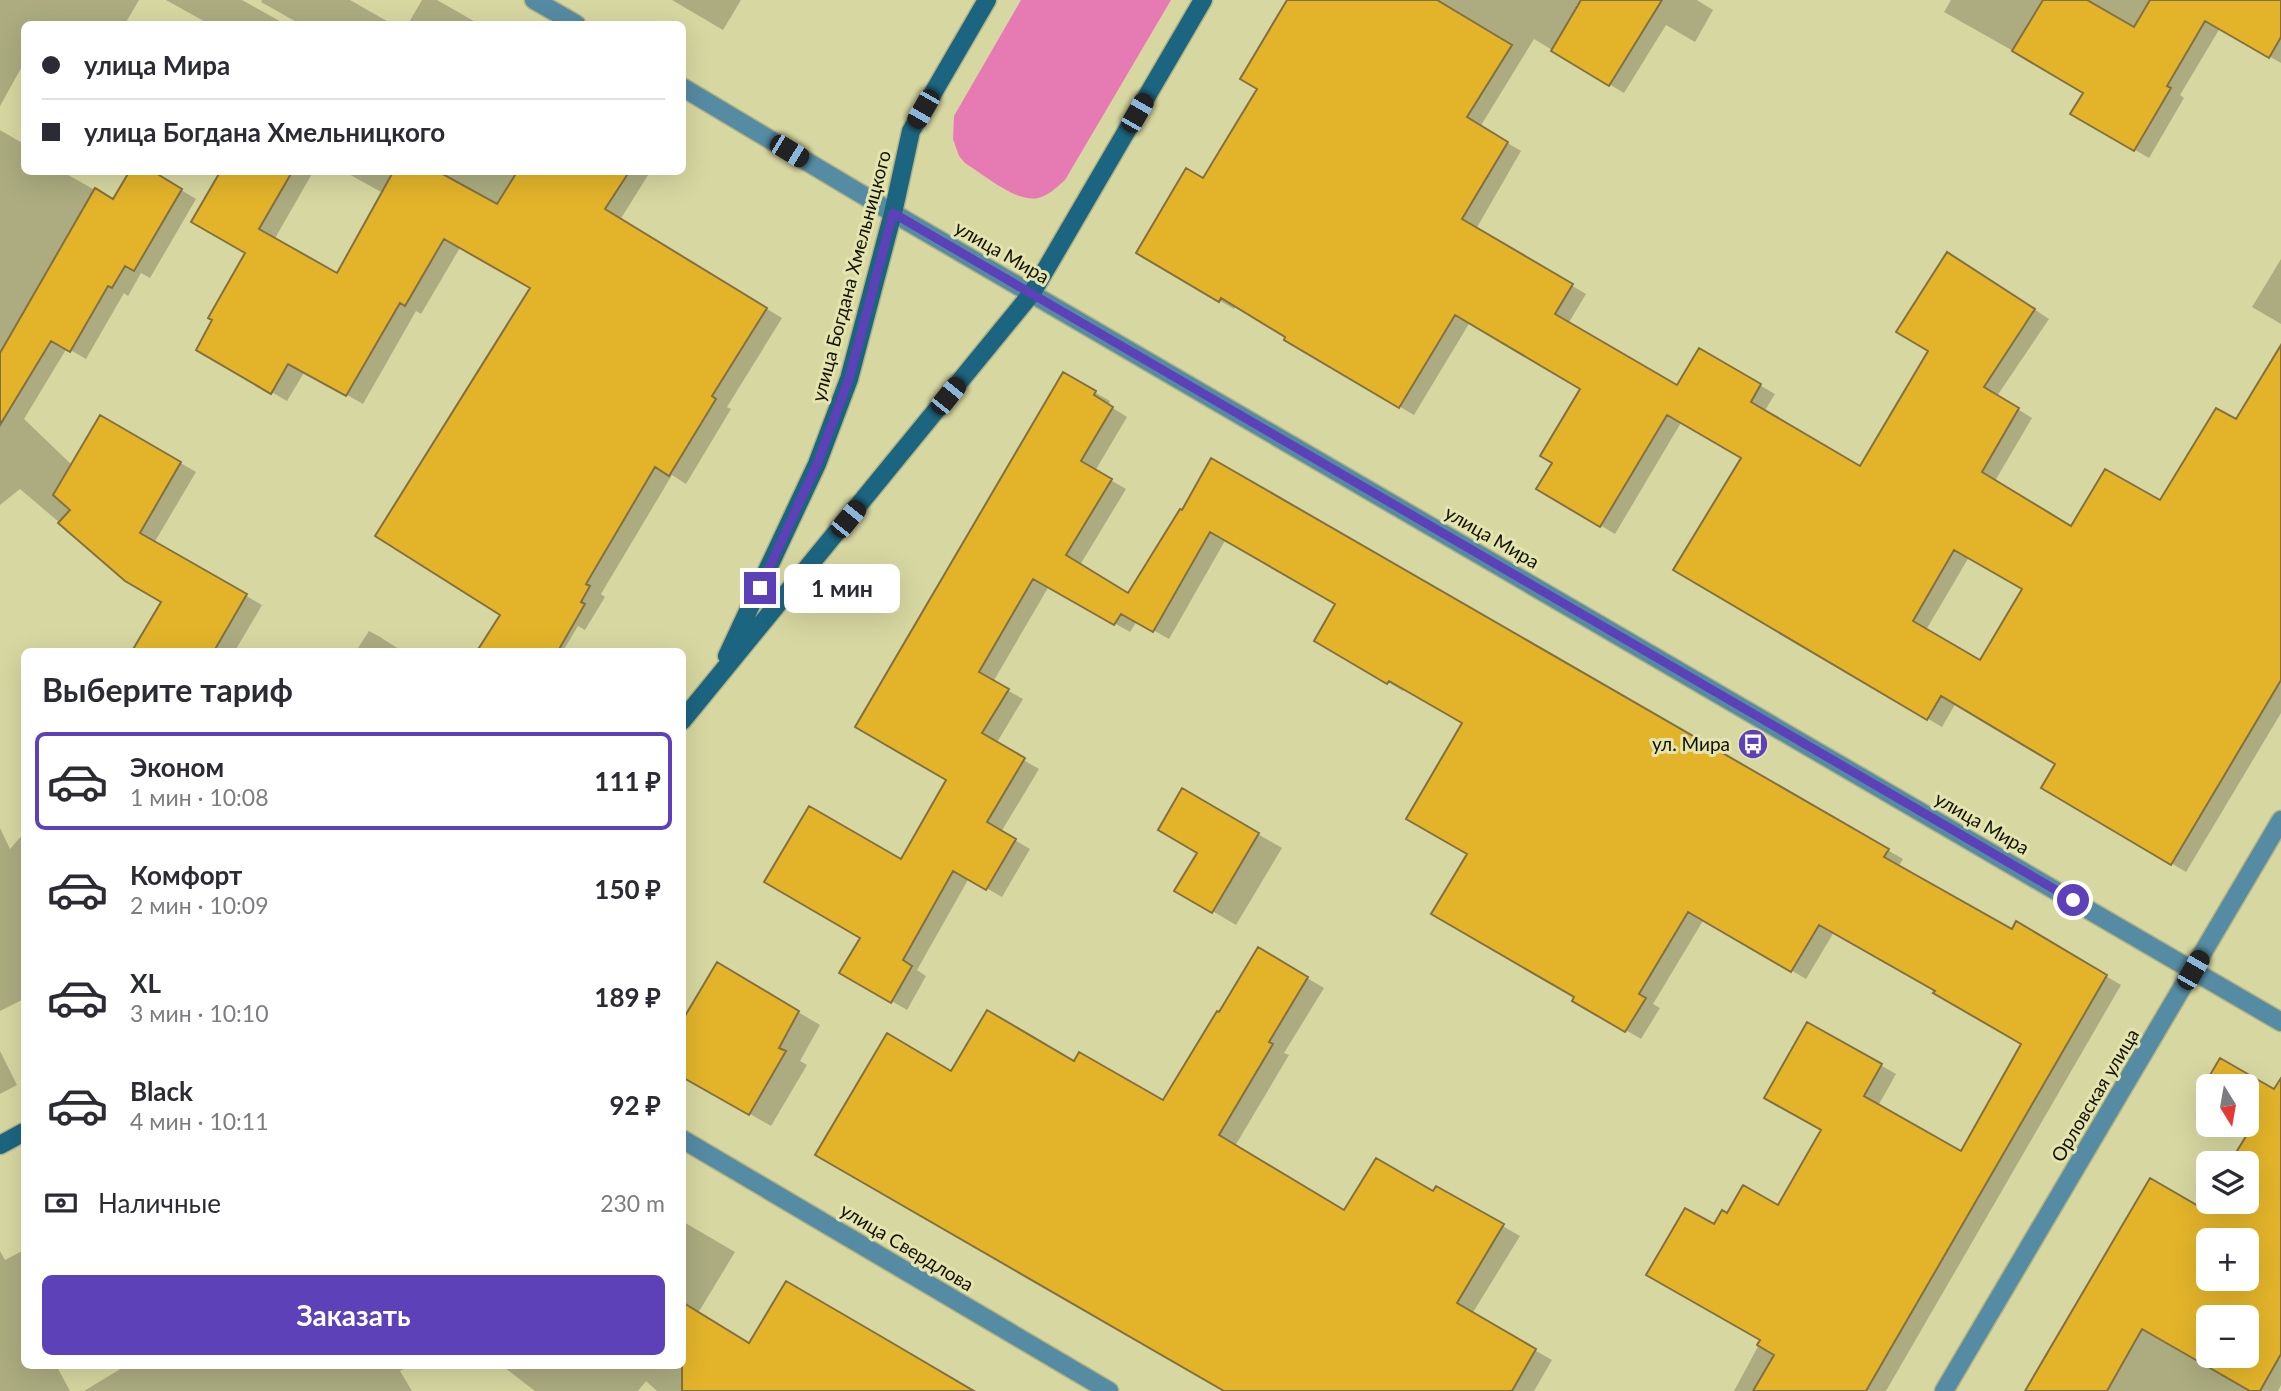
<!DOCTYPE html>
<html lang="ru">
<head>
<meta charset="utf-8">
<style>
	:root { --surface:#fff; --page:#f2f2f3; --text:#2b2b33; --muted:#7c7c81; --line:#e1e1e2; --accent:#5d41b9 }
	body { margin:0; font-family:Lato,sans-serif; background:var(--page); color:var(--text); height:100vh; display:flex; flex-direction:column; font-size:26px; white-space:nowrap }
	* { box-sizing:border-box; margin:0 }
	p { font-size:23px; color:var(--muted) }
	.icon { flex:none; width:38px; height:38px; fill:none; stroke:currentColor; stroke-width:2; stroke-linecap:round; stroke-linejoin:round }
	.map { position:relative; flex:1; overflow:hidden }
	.drawer { position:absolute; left:21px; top:648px; width:665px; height:721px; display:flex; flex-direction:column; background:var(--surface); border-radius:10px; box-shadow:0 7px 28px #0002 }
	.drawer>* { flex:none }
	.guide { position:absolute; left:21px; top:21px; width:665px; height:154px; border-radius:10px; box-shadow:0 7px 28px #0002; display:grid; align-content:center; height:154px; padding:0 21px; background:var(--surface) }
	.needle { width:46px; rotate:169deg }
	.fabs { position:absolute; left:2196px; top:1074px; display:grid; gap:14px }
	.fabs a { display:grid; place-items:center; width:63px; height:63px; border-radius:10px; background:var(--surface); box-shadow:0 7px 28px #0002; font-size:35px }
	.end { position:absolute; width:32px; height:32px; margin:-16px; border:9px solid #5d41b9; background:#fff; box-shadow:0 0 0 4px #fff }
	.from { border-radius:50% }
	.bubble { position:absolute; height:49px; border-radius:10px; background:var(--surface); box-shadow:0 7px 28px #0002; font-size:23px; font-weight:700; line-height:49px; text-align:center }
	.car { position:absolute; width:21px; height:42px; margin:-21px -10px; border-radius:9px; box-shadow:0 0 5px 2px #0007; background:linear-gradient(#222 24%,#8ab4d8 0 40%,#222 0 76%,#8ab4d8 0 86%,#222 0) }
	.guide b { display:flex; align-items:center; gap:24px; height:66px; font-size:26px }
	.guide b+b { border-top:2px solid var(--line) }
	.guide i { width:18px; height:18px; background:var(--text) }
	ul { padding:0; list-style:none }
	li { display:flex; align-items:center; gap:21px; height:98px; margin:0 14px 10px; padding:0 7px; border:4px solid transparent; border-radius:10px }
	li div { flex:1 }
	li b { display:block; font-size:26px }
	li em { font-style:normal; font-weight:700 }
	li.active { border-color:var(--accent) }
	li>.icon { width:63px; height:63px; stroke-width:1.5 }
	h2 { padding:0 21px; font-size:32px; line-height:84px }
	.pay { display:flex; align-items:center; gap:18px; height:77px; padding:0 21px; font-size:26px }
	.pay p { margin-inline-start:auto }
	.primary-button { display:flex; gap:14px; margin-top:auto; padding:14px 21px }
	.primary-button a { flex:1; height:80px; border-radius:10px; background:var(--accent); color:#fff; font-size:28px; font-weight:700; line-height:80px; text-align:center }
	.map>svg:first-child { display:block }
	.green { fill:#e67bb4 }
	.shadow { fill:#0003; fill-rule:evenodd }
	.building { fill:#e3b42a; stroke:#837040; stroke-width:2; fill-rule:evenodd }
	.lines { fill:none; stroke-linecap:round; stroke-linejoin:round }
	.minor-casing { stroke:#b3b384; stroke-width:21 }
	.tertiary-casing { stroke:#b3b384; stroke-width:21 }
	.secondary-casing { stroke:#b3b384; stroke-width:21 }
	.minor { stroke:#558ba3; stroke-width:18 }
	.tertiary { stroke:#558ba3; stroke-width:18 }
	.secondary { stroke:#1c6581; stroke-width:18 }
	.route { stroke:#5d41b9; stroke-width:9 }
	.labels { text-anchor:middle; stroke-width:6; stroke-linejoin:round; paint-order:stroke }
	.street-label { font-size:19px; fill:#111101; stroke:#e4e5ae }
	.poi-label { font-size:19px; fill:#111101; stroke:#e4e5ae; text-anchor:end }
</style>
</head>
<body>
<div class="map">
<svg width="2281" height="1391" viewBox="0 0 2281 1391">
	<rect width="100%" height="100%" fill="#d7d7a1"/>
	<path class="green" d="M 1021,0 L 1171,0 L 1065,180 C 1057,187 1048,196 1038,198 C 1016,203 983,174 965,163 L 959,156 L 953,139 L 954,116 Z"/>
	<path class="shadow" d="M 0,0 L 139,0 L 125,24 L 24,24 L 24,63 L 0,106 Z
		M 166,0 L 242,0 L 285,24 L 209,24 Z
		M 262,0 L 350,0 L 392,24 L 300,24 L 261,2 Z
		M 422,0 L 437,0 L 479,24 L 408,24 Z
		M 672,0 L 741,0 L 723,30 Z
		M 1289,0 L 1697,0 L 1713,10 L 1695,42 L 1666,25 L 1624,93 L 1534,39 L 1480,127 L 1521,151 L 1476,229 L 1586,294 L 1568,324 L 1678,387 L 1700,350 L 1775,394 L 1764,412 L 1861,468 L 1931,351 L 1962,262 L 2049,319 L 1997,396 L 2032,418 L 1995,481 L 2072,528 L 2160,503 L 2236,422 L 2281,348 L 2281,713 L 2186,872 L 2043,787 L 2058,764 L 1956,703 L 1942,727 L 1676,570 L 1743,457 L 1682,421 L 1615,534 L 1539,489 L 1555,463 L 1583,388 L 1470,322 L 1414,415 L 1286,340 L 1288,337 L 1236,305 L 1234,309 L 1138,252 L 1204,180 L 1259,88 ZM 1969,557 L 2024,588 L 1980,662 L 1926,630 Z
		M 1951,0 L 2281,0 L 2281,63 L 2220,28 L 2180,95 L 2184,98 L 2149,158 L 2073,114 L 2086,92 L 1944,12 Z
		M 0,130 L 24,144 L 24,172 L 63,172 L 114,201 L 131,172 L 151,172 L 196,199 L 150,278 L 141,273 L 128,296 L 124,293 L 86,359 L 67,348 L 24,419 L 72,465 L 101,417 L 196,472 L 154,543 L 262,605 L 235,651 L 134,651 L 163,601 L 126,579 L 20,489 L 0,505 Z
		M 222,172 L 313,172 L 274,240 L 337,275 L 383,193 L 345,172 L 650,172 L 620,220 L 782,318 L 727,407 L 731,409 L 686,484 L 672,475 L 601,594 L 605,597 L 585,630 L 578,626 L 563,651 L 489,651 L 502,614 L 532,288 L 461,246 L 421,314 L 416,311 L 363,404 L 305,371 L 287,401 L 198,349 L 247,253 L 194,221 Z
		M 2281,259 L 2281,324 L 2252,307 Z
		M 1064,375 L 1110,401 L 1108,405 L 1127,417 L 1095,471 L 1126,489 L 1080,565 L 1129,595 L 1183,512 L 1212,461 L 1903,859 L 1898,867 L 2012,931 L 2017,923 L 2121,985 L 1886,1391 L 1734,1391 L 1762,1339 L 1714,1227 L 1728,1216 L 1779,1208 L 1823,1130 L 1808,1024 L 1896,1074 L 1878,1106 L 1961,1153 L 2023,1043 L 1937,990 L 1834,932 L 1806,979 L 1704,919 L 1653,1004 L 1660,1008 L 1641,1039 L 1574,1000 L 1576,996 L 1469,853 L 1464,722 L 1405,688 L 1403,691 L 1316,640 L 1337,604 L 1226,539 L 1169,639 L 1137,621 L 1130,632 L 1049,586 L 993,682 L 1023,699 L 996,744 L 1039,769 L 1001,832 L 1030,849 L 1002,897 L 969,878 L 917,970 L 926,976 L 907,1010 L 842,972 L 948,779 L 858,726 Z
		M 369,631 L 380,637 L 402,651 L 356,651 Z
		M 1183,791 L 1282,848 L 1236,925 L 1177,890 L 1199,852 Z
		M 0,828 L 10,849 L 24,833 L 24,999 L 0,1011 Z
		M 1258,949 L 1324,988 L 1284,1053 L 1289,1055 L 1235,1146 L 1345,1212 L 1433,1193 L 1436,1188 L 1520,1236 L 1472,1314 L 1552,1360 L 1534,1391 L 1227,1391 L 952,1073 L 1075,1063 L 1163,1102 L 1220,1015 Z
		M 717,964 L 820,1025 L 800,1061 L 807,1065 L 771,1126 L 682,1075 Z
		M 0,1051 L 17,1085 L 0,1094 Z
		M 2221,1060 L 2281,1095 L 2281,1385 L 2278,1391 L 2027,1391 L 2203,1210 L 2208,1201 L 2247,1202 L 2253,1127 L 2247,1087 L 2208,1087 L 2208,1101 L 2199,1096 ZM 2208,1241 L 2247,1241 L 2247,1279 L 2208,1279 ZM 2208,1318 L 2247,1318 L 2247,1356 L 2208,1356 Z
		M 682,1221 L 735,1252 L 698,1313 L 750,1345 L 971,1391 L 657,1391 L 646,1381 L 638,1391 L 535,1391 L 501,1365 L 682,1365 Z
		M 24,1250 L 24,1365 L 56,1365 L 70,1391 L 0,1391 L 0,1251 L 5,1260 Z
		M 127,1365 L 410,1365 L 400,1371 L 412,1391 L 84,1391 Z"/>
	<path class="building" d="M 1287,0 L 1437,0 L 1512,45 L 1467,117 L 1508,142 L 1462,219 L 1573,284 L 1555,314 L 1677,385 L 1699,348 L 1761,384 L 1751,402 L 1860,466 L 1928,351 L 1896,332 L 1947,252 L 2035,309 L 1984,387 L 2019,408 L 1982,472 L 2071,526 L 2105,469 L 2160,500 L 2216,408 L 2236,419 L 2281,345 L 2281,680 L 2171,865 L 2041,788 L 2055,764 L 1941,696 L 1927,720 L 1673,570 L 1741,458 L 1667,415 L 1600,527 L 1536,489 L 1552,463 L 1540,456 L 1580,389 L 1455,315 L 1399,408 L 1284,340 L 1285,337 L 1221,298 L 1219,302 L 1136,253 L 1186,168 L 1203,178 L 1257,89 L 1240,79 ZM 1954,550 L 2022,589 L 1980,660 L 1913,621 Z
		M 1581,0 L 1662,0 L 1609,86 L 1551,51 Z
		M 2043,0 L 2087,0 L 2134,27 L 2150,0 L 2281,0 L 2281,37 L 2269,58 L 2205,21 L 2167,86 L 2171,88 L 2134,151 L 2070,114 L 2083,93 L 2012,51 Z
		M 129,172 L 154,172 L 182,189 L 134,271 L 125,266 L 112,288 L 108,286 L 70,352 L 51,341 L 0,425 L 0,353 L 95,188 L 113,199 Z
		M 220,172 L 292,172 L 259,229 L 337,273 L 393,172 L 439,172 L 497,204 L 517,172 L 629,172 L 605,209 L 767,308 L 712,396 L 716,399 L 669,476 L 655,467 L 586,584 L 590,586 L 581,602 L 585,604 L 558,651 L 477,651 L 500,615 L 375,536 L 530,288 L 444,239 L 405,306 L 400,303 L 346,396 L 288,364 L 271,394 L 196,350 L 212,320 L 208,318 L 245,253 L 191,222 Z
		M 1063,372 L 1096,391 L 1094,395 L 1113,407 L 1081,461 L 1112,479 L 1066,555 L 1128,593 L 1180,509 L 1182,510 L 1211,458 L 1889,849 L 1884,857 L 2012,929 L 2016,921 L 2107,975 L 1866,1391 L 1753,1391 L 1774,1355 L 1757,1345 L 1760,1340 L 1646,1275 L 1685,1208 L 1714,1224 L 1722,1210 L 1727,1213 L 1743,1185 L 1778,1205 L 1821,1130 L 1764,1098 L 1807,1022 L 1882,1064 L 1864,1096 L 1961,1151 L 2021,1044 L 1933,993 L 1935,991 L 1819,925 L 1791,972 L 1688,912 L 1639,994 L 1646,998 L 1625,1032 L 1572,1001 L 1574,997 L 1431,914 L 1467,854 L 1406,819 L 1462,723 L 1389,681 L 1387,684 L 1314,641 L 1335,604 L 1210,532 L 1153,632 L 1121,614 L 1114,625 L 1033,579 L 979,672 L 1009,689 L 982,733 L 1025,758 L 987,822 L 1016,839 L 986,890 L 953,871 L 903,960 L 912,966 L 891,1003 L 839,973 L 860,938 L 764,882 L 809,806 L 901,859 L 946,780 L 855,727 Z
		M 100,415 L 181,462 L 140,533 L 247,594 L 214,651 L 132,651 L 161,602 L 125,581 L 58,523 L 70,510 L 53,495 Z
		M 1182,788 L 1259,833 L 1212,913 L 1174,891 L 1197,853 L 1158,830 Z
		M 1258,947 L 1308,977 L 1269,1042 L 1273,1044 L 1219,1135 L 1344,1210 L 1376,1158 L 1433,1191 L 1436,1186 L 1504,1224 L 1457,1303 L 1536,1349 L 1512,1391 L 1224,1391 L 815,1155 L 887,1033 L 951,1071 L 987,1010 L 1074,1061 L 1079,1052 L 1163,1100 L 1217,1011 L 1219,1012 Z
		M 717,962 L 799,1011 L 779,1048 L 786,1051 L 749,1115 L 682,1077 L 682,1021 Z
		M 2220,1058 L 2274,1089 L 2281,1078 L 2281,1354 L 2260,1391 L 2250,1391 L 2142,1329 L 2107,1391 L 2025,1391 L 2150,1178 L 2202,1208 L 2208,1197 L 2208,1202 L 2247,1202 L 2247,1164 L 2229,1164 L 2251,1128 L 2246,1125 L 2247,1087 L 2208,1087 L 2208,1103 L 2197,1097 ZM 2208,1241 L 2247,1241 L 2247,1279 L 2208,1279 ZM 2208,1318 L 2247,1318 L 2247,1356 L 2208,1356 Z
		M 786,1281 L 877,1334 L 974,1391 L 682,1391 L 682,1302 L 749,1343 Z"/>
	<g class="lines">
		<g class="minor-casing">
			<path id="minor" d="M 534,0 L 576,24
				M 682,87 L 893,213
				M 682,1139 L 1109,1391
				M 1944,1391 L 2281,820"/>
		</g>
		<g class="tertiary-casing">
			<path id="tertiary" d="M 893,213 L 2281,1022"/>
		</g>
		<g class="secondary-casing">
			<path id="secondary" d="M 727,656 L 817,464 L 849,379 L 893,213 L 911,131 L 987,0
				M 682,721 L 1032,293 L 1203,0
				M 0,1145 L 24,1132"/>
		</g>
		<use href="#minor" class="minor"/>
		<use href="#tertiary" class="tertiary"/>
		<use href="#secondary" class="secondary"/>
	</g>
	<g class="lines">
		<path class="route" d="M 760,588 L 817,464 L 849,379 L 893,213 L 2073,900"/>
	</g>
	<defs>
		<g id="bus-disc" transform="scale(1.575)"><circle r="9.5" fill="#5d41b9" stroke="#e4e5ae"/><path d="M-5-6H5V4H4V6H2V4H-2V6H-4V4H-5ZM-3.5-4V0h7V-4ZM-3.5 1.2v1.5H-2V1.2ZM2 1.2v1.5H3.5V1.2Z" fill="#fff"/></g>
	</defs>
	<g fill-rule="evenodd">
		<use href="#bus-disc" x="1753" y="744"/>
	</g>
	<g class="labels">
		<g class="street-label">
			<text transform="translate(1002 252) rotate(30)" y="7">улица Мира</text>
			<text transform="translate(851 276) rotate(-75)" y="7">улица Богдана Хмельницкого</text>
			<text transform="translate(1492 537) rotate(30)" y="7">улица Мира</text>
			<text transform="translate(1982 823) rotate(30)" y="7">улица Мира</text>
			<text transform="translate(2095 1095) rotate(-59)" y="7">Орловская улица</text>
			<text transform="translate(907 1247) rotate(31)" y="7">улица Свердлова</text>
		</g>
		<g class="poi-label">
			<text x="1730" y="751">ул. Мира</text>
		</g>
	</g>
</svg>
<div class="fabs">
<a><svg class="needle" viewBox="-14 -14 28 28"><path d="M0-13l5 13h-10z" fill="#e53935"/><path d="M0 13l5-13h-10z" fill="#7c7c81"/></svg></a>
<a><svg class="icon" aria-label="layers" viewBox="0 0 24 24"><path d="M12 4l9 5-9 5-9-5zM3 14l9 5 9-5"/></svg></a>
<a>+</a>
<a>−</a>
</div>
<i class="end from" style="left:2073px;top:900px"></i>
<i class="end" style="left:760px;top:588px"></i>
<div class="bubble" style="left:784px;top:564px;width:116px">1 мин</div>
<i class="car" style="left:923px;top:109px;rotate:210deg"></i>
<i class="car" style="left:1137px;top:113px;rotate:30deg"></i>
<i class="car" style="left:789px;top:151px;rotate:121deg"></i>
<i class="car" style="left:948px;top:396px;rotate:39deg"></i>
<i class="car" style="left:848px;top:519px;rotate:39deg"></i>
<i class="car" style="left:2193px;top:970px;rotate:30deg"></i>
<div class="guide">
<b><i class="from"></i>улица Мира</b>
<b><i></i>улица Богдана Хмельницкого</b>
</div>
<section class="drawer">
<h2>Выберите тариф</h2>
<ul>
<li class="active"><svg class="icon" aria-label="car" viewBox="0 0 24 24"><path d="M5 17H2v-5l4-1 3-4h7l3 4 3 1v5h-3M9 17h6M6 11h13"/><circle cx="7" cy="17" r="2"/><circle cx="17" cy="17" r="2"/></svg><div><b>Эконом</b><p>1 мин · 10:08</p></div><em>111 ₽</em></li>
<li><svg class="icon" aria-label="car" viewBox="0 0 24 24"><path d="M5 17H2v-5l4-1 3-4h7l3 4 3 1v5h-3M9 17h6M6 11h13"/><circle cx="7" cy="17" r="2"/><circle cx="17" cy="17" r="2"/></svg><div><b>Комфорт</b><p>2 мин · 10:09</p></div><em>150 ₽</em></li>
<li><svg class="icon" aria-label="car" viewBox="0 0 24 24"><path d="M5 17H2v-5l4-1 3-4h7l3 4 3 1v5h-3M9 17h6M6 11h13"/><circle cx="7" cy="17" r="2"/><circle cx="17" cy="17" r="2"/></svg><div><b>XL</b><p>3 мин · 10:10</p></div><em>189 ₽</em></li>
<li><svg class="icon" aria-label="car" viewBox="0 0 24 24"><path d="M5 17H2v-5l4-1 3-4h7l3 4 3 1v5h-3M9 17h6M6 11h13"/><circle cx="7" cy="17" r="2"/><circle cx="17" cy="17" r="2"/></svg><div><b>Black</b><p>4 мин · 10:11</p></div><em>92 ₽</em></li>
</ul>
<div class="pay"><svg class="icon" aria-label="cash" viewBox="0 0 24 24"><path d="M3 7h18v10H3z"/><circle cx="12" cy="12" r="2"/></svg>Наличные<p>230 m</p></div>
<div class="primary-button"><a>Заказать</a></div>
</section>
</div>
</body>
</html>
